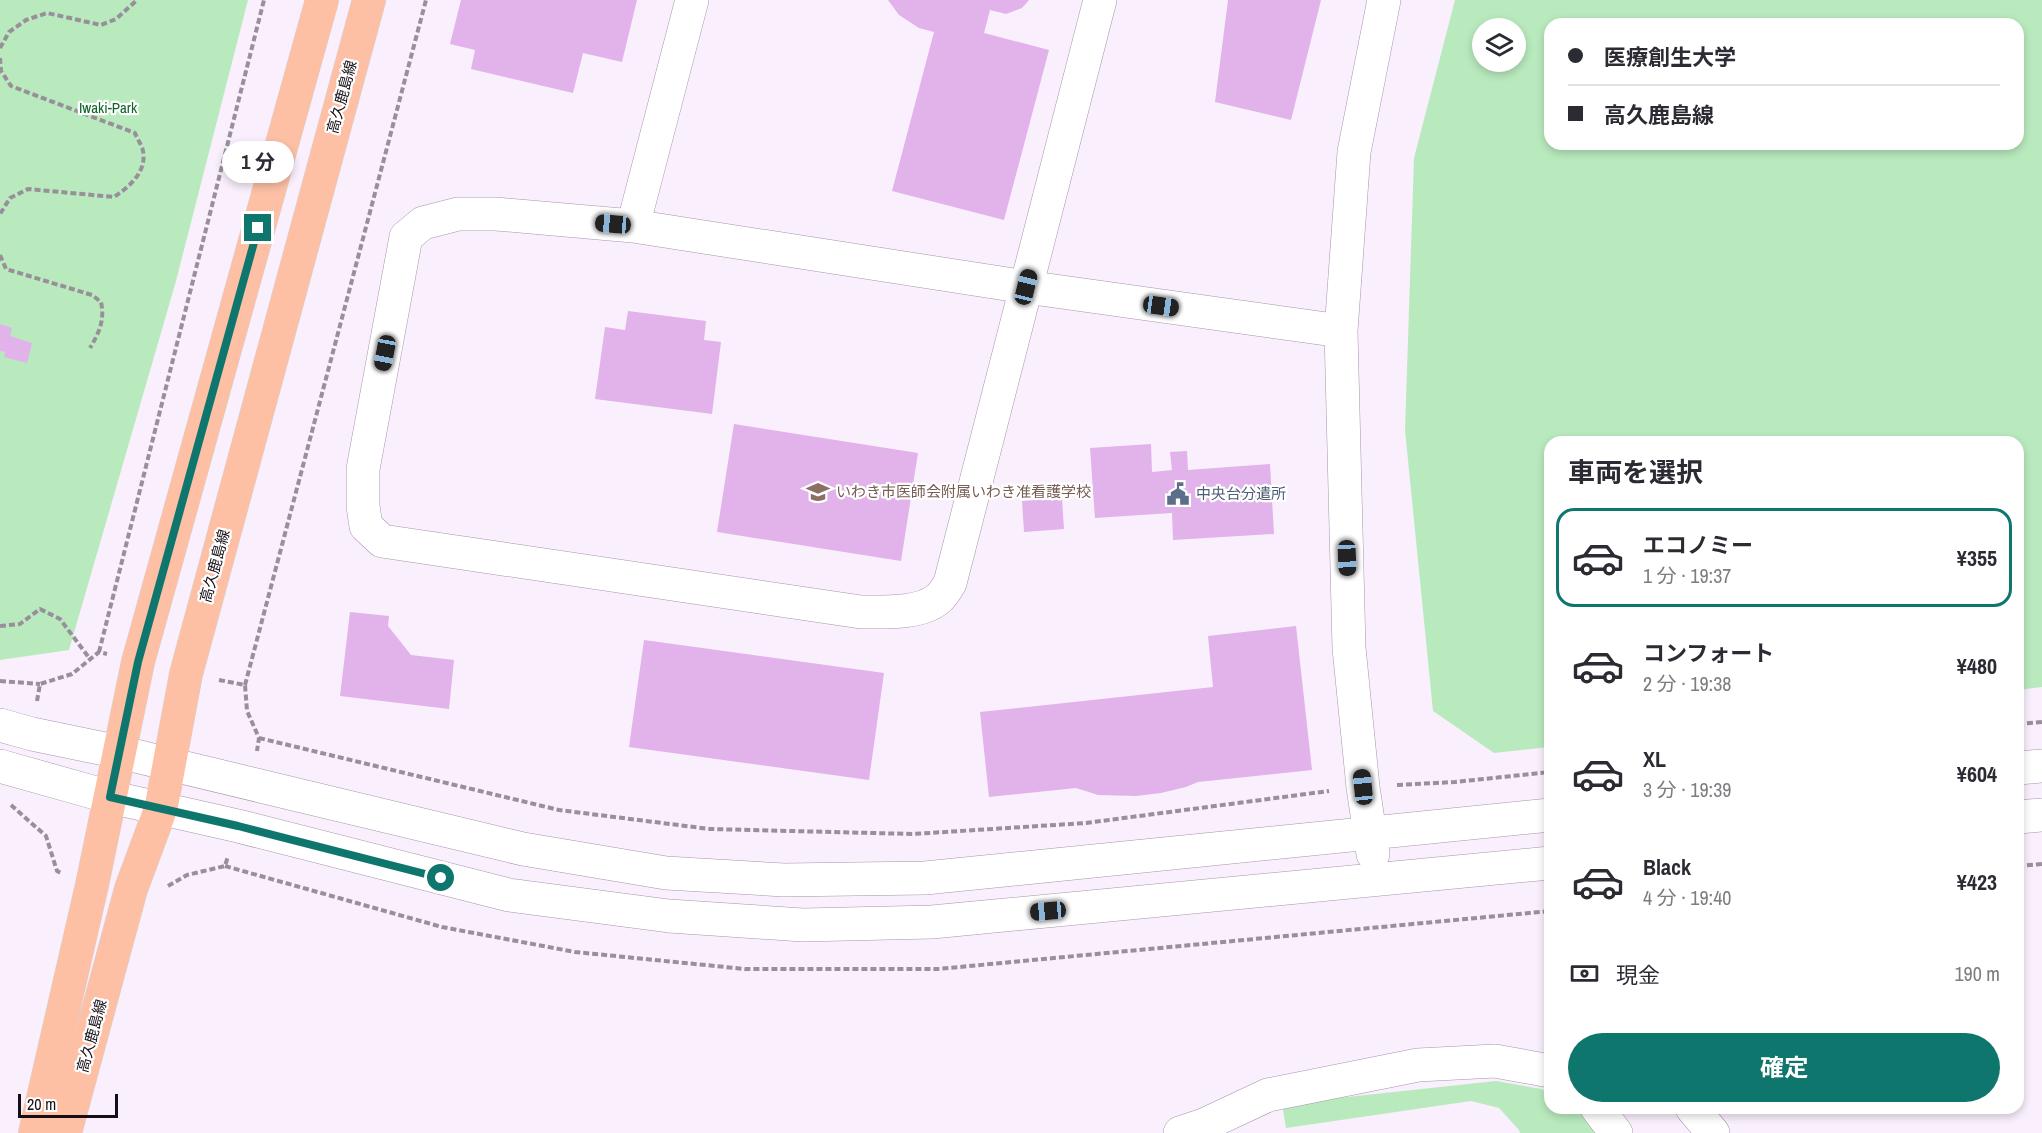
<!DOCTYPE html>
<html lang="ja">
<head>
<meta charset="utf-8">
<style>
	:root { --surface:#fff; --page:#f7f7f7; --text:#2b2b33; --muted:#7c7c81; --line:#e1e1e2; --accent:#0f766e }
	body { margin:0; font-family:"Archivo Narrow","Noto Sans JP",sans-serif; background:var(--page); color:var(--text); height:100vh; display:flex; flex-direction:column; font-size:22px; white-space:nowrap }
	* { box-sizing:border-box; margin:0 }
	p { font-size:20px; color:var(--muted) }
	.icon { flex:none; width:33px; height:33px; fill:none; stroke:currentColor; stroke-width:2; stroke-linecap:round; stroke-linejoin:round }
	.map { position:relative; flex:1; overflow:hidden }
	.panel { position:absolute; left:1544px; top:436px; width:480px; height:678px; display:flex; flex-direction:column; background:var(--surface); border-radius:18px; box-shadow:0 3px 9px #0003 }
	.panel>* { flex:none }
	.guide { position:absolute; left:1544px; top:18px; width:480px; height:132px; border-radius:18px; box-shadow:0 3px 9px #0003; display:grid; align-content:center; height:132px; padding:0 24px; background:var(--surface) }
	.buttons { position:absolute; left:1472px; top:18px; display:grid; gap:12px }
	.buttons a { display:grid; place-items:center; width:54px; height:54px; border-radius:50%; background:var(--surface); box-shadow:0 3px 9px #0003; font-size:30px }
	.scale { position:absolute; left:18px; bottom:15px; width:100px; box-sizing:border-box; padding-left:6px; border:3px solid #140e15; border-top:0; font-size:16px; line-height:21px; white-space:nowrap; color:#140e15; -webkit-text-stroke:4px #fff; paint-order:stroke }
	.end { position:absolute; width:27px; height:27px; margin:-14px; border:8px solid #0f766e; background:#fff; box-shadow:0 0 0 3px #fff }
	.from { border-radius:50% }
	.bubble { position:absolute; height:42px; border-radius:21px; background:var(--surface); box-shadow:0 3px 9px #0003; font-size:20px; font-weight:700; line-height:42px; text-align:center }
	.car { position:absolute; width:18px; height:36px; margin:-18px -9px; border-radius:8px; box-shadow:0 0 4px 2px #0007; background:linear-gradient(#222 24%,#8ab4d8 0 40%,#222 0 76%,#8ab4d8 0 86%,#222 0) }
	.guide b { display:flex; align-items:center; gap:21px; height:57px; font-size:22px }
	.guide b+b { border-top:2px solid var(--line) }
	.guide i { width:15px; height:15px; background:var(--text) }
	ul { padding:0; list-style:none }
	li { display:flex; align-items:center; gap:18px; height:99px; margin:0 12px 9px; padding:0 12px; border:3px solid transparent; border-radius:18px }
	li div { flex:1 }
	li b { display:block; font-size:22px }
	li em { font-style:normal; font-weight:700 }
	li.selected { border-color:var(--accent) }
	li>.icon { width:54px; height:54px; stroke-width:1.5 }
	h2 { padding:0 24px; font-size:27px; line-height:72px }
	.pay { display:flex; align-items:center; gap:15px; height:66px; padding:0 24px; font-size:22px }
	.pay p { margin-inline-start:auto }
	.primary-button { display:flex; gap:12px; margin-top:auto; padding:12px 24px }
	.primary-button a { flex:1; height:69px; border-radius:36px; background:var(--accent); color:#fff; font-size:24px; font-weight:700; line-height:69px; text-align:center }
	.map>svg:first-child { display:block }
	.green { fill:#b9eabe; fill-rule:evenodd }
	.building { fill:#e2b2eb }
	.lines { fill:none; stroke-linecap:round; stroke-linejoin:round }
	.minor-casing { stroke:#a695a9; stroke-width:34 }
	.major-casing { stroke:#d5d4d5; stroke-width:34 }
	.path { stroke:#988f9a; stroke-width:4; stroke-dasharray:6 3; stroke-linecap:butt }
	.minor { stroke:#fff; stroke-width:33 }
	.major { stroke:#fec0a5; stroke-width:33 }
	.route { stroke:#0f766e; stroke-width:8 }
	.labels { text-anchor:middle; stroke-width:4.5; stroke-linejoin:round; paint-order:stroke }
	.street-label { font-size:15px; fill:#140e15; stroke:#fff }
	.park-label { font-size:15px; fill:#0c6528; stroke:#fff }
	.education-label { font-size:15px; fill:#785e54; stroke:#fff; text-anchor:start }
	.service-label { font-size:15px; fill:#4e5e75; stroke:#fff; text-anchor:start }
</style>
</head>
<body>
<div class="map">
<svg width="2042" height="1133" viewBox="0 0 2042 1133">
	<rect width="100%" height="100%" fill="#faeffc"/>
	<path class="green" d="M 0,0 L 248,0 L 176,281 L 69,650 L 0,660 Z
		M 1455,0 L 2042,0 L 2042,687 L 2018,690 L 2018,442 L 1550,442 L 1549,747 L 1494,753 L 1433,711 L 1405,430 L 1414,158 ZM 1550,24 L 2018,24 L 2018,144 L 1550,144 ZM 1515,28 L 1515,62 L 1482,62 L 1482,28 Z
		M 1496,1081 L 1541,1089 L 1549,1093 L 1550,1108 L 1577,1109 L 1599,1133 L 1520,1133 L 1519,1130 L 1499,1108 L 1471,1101 L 1286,1128 L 1282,1104 Z"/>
	<path class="building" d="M 461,0 L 637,0 L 622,62 L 583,53 L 573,93 L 471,69 L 475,50 L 450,44 Z
		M 888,0 L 1029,0 L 1022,8 L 1006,14 L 990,10 L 984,33 L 1049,50 L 1004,220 L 892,191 L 934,32 L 919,28 L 899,15 Z
		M 1228,0 L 1321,0 L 1291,120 L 1215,102 Z
		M 628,311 L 706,321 L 704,340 L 721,342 L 712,414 L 595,399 L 605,327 L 625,330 Z
		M 0,324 L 12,328 L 10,336 L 32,343 L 27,363 L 4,357 L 5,352 L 0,351 Z
		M 734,424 L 918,453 L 901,561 L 717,532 Z
		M 1151,444 L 1152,472 L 1172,470 L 1170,452 L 1187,451 L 1188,470 L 1270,464 L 1274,534 L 1173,540 L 1172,513 L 1095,518 L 1090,448 Z
		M 1062,498 L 1064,529 L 1024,532 L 1022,501 Z
		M 350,612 L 389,616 L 388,626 L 411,655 L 454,660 L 449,709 L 340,696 Z
		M 1296,626 L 1312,770 L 1198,782 L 1186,787 L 1161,793 L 1136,796 L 1098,795 L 1076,788 L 989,797 L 980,712 L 1213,687 L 1208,636 Z
		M 644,640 L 884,673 L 869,780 L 629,747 Z"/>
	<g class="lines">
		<g class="minor-casing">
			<path id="minor" d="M 1100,0 L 950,583 C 947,588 943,595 938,599 C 920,614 884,612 861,612 L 382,541 L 366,526 L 363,506 L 363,469 L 406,237 L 423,223 L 458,214 L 496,214 L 633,226 L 1026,287 L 1341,331
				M 633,226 L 692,0
				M 0,725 L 32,734 L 119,752 L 523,849 L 666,873 L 784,880 L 925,878 L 1550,815
				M 0,766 L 110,797 L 238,826 L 509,895 L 669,916 L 803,925 L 932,922 L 1550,863
				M 2018,768 L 2042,766
				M 2018,817 L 2042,815
				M 1373,854 L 1363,787 L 1349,648 L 1341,331 L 1354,152 L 1384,0
				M 1597,1108 L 1616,1133
				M 1692,1108 L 1713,1133
				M 1180,1133 L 1204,1125 L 1268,1095 L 1418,1065 L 1495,1061 L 1550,1071"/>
		</g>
		<g class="major-casing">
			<path id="major" d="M 35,1133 L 92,885 L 138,662 L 322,0
				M 65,1133 L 131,889 L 161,808 L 186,674 L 369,0"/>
		</g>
		<path class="path" d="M 0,48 L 9,32 L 26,20 L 47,13 L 101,25 L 116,19 L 137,0
			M 0,58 L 1,71 L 11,86 L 135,133 C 137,139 142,145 143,151 C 147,172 129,187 114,197 L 28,189 L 10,198 L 0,214
			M 0,255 L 6,269 L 92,295 L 101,302 C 105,320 99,333 90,348
			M 0,626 L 20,624 L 40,609 L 60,619 L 90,659
			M 99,652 L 264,0
			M 219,680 L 245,685 L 247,711 L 259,738 L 257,751
			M 0,681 L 40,684
			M 245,685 L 426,0
			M 37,701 L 40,684 L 72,674 L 99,652 L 107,654
			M 2018,724 L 2042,722
			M 259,738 L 559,810 L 710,829 L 913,834 L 1086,823 L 1329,791
			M 1397,785 L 1455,782 L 1550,772
			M 11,805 L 46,836 L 57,871 L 61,873
			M 225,866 L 442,927 L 575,952 L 745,969 L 938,969 L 1550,911
			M 2018,866 L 2042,864
			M 168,886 L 187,875 L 225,866 L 228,856"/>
		<use href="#minor" class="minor"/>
		<use href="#major" class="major"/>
	</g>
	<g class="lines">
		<path class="route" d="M 258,228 L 138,662 L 110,797 L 238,826 L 441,878"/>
	</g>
	<defs>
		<g id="school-bare" transform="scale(1.8)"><path d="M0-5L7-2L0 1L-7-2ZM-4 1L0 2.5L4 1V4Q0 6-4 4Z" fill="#8d6e63" stroke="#fff" stroke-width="2.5" paint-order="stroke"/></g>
		<g id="civic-bare" transform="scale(1.8)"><path d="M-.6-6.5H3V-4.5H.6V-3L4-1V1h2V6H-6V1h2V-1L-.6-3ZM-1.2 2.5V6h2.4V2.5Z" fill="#5c6f8a" stroke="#fff" stroke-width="2.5" paint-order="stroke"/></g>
	</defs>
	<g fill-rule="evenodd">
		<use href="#school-bare" x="818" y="492"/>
		<use href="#civic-bare" x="1178" y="494"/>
	</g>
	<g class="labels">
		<g class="street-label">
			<text transform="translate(342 97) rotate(-75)" y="5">高久鹿島線</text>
			<text transform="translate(215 566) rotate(-75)" y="5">高久鹿島線</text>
			<text transform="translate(92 1036) rotate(-75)" y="5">高久鹿島線</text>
		</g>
		<g class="park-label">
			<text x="108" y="113">Iwaki-Park</text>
		</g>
		<g class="education-label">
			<text x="836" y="497">いわき市医師会附属いわき准看護学校</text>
		</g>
		<g class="service-label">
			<text x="1196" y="499">中央台分遣所</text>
		</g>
	</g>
</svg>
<div class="buttons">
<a><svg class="icon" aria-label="layers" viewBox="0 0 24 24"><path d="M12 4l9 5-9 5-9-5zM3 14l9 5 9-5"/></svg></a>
</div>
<div class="scale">20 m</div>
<i class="end from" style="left:441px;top:878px"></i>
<i class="end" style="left:258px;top:228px"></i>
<div class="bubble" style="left:222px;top:141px;width:72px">1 分</div>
<i class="car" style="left:613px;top:224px;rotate:275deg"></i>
<i class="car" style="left:1026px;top:287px;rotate:14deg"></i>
<i class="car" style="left:1161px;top:306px;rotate:98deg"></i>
<i class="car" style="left:385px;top:353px;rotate:191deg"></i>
<i class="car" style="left:1347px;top:558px;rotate:178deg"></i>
<i class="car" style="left:1363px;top:787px;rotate:354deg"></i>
<i class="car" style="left:1048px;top:911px;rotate:265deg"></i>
<div class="guide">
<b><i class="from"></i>医療創生大学</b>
<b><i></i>高久鹿島線</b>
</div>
<section class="panel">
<h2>車両を選択</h2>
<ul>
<li class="selected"><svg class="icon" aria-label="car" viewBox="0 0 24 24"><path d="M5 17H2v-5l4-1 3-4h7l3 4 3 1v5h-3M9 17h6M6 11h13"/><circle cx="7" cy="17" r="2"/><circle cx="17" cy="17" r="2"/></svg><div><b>エコノミー</b><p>1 分 · 19:37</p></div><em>¥355</em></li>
<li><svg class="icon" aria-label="car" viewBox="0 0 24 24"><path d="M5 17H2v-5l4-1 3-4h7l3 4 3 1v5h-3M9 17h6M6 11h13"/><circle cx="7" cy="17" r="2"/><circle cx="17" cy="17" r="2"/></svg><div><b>コンフォート</b><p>2 分 · 19:38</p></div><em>¥480</em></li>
<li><svg class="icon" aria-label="car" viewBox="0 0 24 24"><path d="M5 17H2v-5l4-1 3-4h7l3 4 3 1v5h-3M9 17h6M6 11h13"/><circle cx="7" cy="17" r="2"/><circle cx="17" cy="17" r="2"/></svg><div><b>XL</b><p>3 分 · 19:39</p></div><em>¥604</em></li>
<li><svg class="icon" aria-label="car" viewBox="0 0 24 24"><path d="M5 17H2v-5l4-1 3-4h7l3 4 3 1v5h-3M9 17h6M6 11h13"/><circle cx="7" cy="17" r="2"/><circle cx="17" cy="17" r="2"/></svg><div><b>Black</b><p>4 分 · 19:40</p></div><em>¥423</em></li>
</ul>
<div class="pay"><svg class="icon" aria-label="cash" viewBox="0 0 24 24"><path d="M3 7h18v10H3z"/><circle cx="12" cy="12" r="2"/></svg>現金<p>190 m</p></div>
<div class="primary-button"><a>確定</a></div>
</section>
</div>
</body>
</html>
